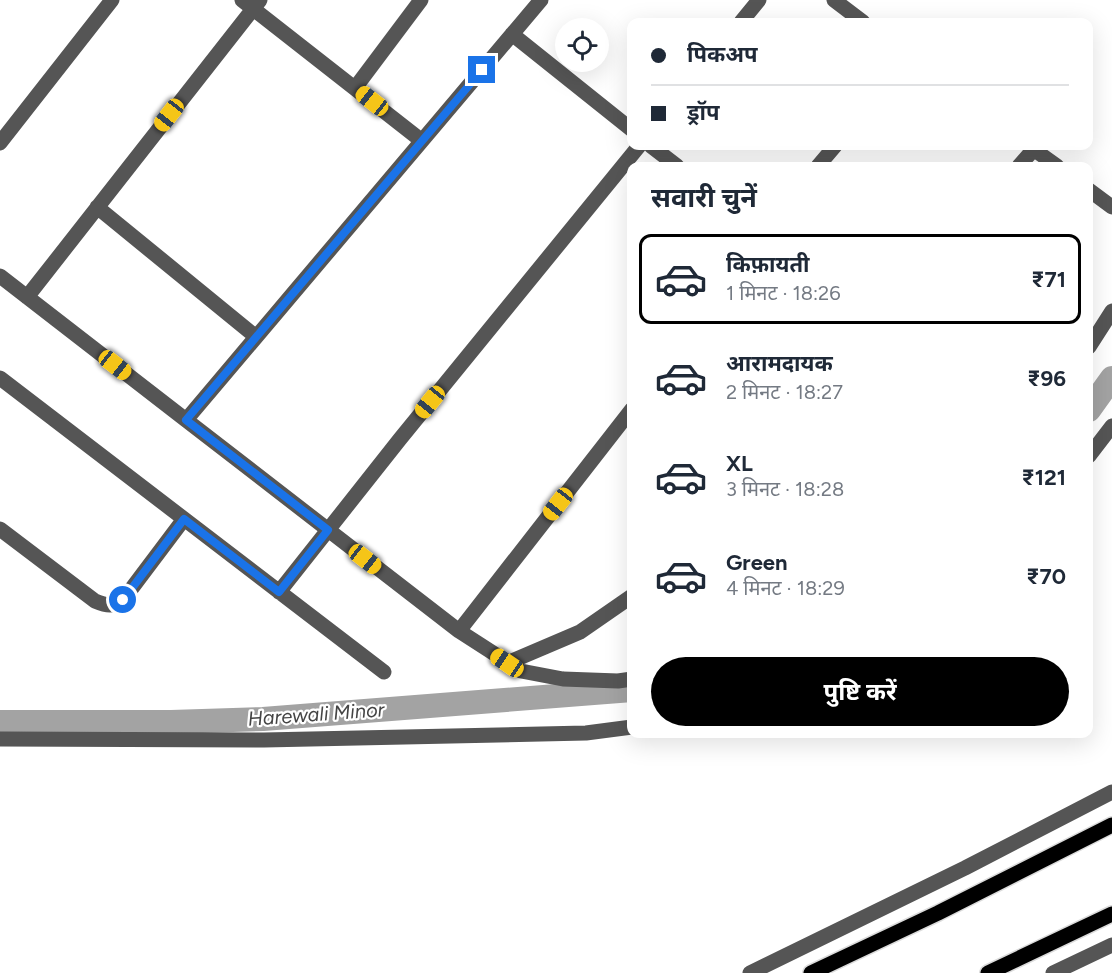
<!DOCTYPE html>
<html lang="hi">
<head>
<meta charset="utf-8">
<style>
	:root { --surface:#fff; --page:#f6f6f7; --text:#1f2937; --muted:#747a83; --line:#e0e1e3; --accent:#000 }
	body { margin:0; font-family:Figtree,"Noto Sans Devanagari",sans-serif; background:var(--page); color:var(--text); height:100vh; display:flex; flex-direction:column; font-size:22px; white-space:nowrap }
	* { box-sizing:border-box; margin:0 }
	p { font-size:20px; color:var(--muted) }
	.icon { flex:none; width:33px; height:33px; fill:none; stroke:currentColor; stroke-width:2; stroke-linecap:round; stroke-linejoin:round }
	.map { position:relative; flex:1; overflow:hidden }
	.sheet { position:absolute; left:627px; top:162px; width:466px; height:576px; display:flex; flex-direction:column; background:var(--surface); border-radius:12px; box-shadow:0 6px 24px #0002 }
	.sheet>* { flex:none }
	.top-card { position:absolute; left:627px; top:18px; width:466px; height:132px; border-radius:12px; box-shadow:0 6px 24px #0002; display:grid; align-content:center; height:132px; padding:0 24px; background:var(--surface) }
	.tools { position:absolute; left:555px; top:18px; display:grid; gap:12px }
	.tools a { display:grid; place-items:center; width:54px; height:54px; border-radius:50%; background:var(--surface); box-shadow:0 6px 24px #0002; font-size:30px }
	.end { position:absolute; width:27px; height:27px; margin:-14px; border:8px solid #1a73e8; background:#fff; box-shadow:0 0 0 3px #fff }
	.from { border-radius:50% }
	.car { position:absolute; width:18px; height:36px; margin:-18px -9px; border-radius:8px; box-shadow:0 0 4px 2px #0007; background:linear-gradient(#f5c518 24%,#345 0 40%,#f5c518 0 76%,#345 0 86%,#f5c518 0) }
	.top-card b { display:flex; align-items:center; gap:21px; height:57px; font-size:22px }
	.top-card b+b { border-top:2px solid var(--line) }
	.top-card i { width:15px; height:15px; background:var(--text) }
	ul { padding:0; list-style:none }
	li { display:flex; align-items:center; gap:18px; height:90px; margin:0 12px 9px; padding:0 12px; border:3px solid transparent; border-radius:12px }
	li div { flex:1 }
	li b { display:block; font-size:22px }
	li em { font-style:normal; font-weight:700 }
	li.active { border-color:var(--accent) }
	li>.icon { width:54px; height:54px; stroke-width:1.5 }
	h2 { padding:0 24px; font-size:27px; line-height:72px }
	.action { display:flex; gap:12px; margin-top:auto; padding:12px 24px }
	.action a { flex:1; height:69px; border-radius:36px; background:var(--accent); color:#fff; font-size:24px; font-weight:700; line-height:69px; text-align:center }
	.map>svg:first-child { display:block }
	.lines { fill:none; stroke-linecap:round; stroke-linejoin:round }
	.canal { stroke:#a3a3a3; stroke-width:24 }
	.major-casing { stroke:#dbdbdb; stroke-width:18 }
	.minor { stroke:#555; stroke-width:15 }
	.major { stroke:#000; stroke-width:15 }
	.route { stroke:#1a73e8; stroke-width:8 }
	.labels { text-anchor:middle; stroke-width:4.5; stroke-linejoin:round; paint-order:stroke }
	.water-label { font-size:20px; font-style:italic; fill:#444; stroke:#fff }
</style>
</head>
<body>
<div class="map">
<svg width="1112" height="973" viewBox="0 0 1112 973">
	<rect width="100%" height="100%" fill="#fff"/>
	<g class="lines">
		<path class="canal" d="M 1089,410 L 1112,378
			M 0,722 L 171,722 L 263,719 L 632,690"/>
		<g class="major-casing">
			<path id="major" d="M 811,973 L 938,913 L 1112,825
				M 988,973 L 1112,914"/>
		</g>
		<path class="minor" d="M 242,0 L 422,141
			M 834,0 L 863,22
			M 741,22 L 759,0
			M 512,34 L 632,130
			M 355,88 L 421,0
			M 0,143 L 112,0
			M 651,146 L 677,166
			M 1029,146 L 1057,166
			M 818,166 L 835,146
			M 1019,166 L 1034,149
			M 1089,190 L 1112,207
			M 97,207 L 255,336
			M 0,276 L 186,420 L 541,0
			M 27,297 L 260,0
			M 1089,347 L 1112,311
			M 0,378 L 384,672
			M 186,420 L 459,631 L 521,671 L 563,679 L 618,681 L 632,679
			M 1089,456 L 1112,426
			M 0,529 L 95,601 C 107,606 113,607 123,600 L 184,519
			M 279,592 L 400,439 L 639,146
			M 459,631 L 632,409
			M 507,663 L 580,632 L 632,596
			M 0,739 L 264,740 L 586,733 L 632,727
			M 750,973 L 965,868 L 1112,792
			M 1053,973 L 1112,945"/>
		<use href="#major" class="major"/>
	</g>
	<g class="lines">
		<path class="route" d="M 123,600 L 184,519 L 279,592 L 328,530 L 186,420 L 482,70"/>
	</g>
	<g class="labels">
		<g class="water-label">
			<text transform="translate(316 714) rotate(-4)" y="7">Harewali Minor</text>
		</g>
	</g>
</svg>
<div class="tools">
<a><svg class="icon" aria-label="locate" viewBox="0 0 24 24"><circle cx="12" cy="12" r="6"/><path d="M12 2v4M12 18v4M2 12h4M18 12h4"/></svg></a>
</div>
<i class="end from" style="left:123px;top:600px"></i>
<i class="end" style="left:482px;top:70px"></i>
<i class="car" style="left:372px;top:101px;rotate:308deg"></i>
<i class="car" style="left:169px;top:115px;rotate:218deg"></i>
<i class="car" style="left:115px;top:365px;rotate:128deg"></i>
<i class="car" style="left:430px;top:402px;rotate:219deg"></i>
<i class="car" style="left:558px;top:504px;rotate:218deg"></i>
<i class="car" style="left:365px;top:559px;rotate:128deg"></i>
<i class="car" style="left:507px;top:663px;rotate:304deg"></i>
<div class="top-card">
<b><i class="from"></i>पिकअप</b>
<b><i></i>ड्रॉप</b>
</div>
<section class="sheet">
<h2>सवारी चुनें</h2>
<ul>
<li class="active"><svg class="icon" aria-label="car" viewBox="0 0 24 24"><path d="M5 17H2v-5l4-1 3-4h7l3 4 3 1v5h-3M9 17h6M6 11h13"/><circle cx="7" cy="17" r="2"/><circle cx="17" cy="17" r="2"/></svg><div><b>किफ़ायती</b><p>1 मिनट · 18:26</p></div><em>₹71</em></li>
<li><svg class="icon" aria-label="car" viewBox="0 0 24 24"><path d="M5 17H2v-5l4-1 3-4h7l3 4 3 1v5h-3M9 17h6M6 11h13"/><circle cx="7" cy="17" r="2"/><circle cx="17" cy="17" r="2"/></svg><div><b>आरामदायक</b><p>2 मिनट · 18:27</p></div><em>₹96</em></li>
<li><svg class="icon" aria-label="car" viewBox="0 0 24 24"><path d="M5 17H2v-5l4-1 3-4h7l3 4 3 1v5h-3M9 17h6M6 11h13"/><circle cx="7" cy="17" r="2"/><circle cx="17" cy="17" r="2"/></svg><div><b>XL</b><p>3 मिनट · 18:28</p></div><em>₹121</em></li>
<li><svg class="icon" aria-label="car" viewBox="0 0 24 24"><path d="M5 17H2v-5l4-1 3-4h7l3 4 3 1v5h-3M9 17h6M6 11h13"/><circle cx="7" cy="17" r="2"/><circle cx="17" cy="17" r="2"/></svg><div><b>Green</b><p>4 मिनट · 18:29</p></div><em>₹70</em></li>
</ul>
<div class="action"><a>पुष्टि करें</a></div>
</section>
</div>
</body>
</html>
